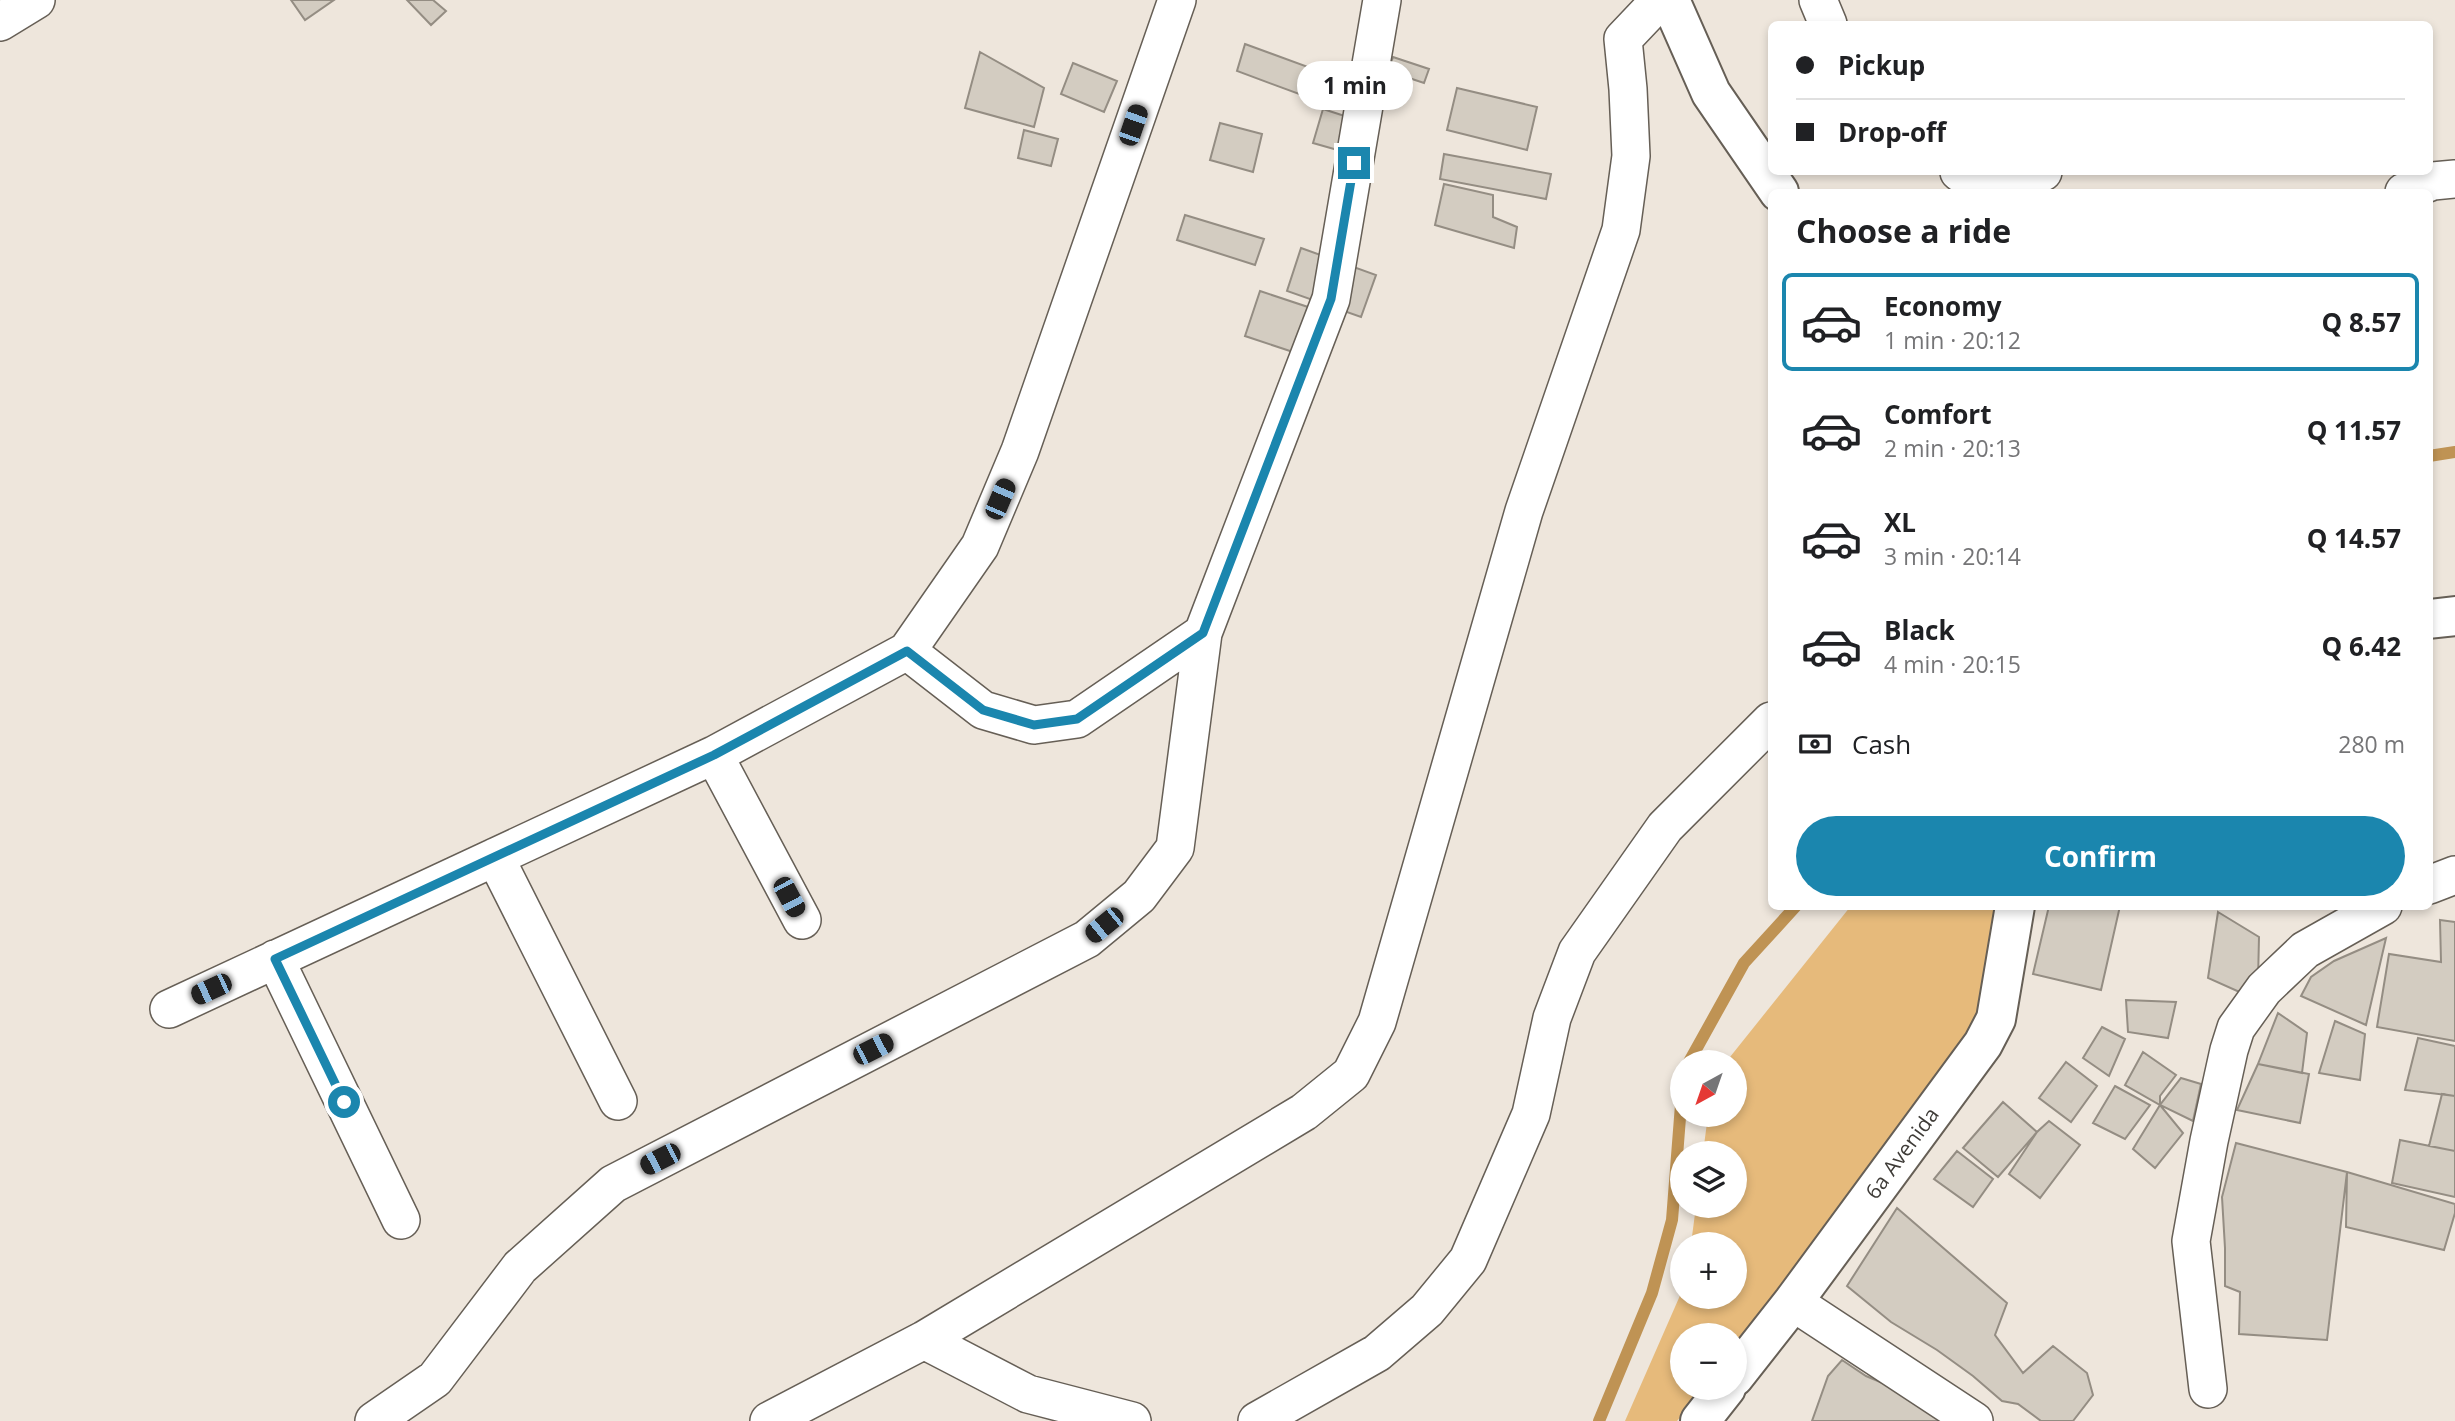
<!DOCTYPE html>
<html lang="en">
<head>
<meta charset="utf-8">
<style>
	:root { --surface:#fff; --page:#f6f6f6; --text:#202124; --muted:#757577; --line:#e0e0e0; --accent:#1b86ae }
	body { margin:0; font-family:"Open Sans",sans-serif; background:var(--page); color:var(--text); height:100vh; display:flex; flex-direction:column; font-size:26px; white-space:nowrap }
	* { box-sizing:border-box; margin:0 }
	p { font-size:23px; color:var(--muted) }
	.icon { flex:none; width:38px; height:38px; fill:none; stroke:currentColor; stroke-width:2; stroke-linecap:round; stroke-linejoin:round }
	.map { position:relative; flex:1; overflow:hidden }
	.sheet { position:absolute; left:1768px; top:189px; width:665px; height:721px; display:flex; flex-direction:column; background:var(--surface); border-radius:10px; box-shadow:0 4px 10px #0003 }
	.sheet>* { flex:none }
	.banner { position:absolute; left:1768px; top:21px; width:665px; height:154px; border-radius:10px; box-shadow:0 4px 10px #0003; display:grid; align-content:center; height:154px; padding:0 28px; background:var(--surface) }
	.needle { width:46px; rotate:220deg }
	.controls { position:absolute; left:1670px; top:1050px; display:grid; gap:14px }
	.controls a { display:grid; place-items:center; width:77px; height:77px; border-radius:50%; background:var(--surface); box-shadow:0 4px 10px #0003; font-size:35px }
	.end { position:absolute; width:32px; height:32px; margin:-16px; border:9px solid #1b86ae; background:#fff; box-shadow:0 0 0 4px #fff }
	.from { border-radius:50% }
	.bubble { position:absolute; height:49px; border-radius:24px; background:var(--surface); box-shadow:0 4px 10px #0003; font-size:23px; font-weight:700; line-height:49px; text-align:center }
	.car { position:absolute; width:21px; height:42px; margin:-21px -10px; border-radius:9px; box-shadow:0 0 5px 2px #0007; background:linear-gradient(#222 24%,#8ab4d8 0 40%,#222 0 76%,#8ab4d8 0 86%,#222 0) }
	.banner b { display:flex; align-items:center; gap:24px; height:66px; font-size:26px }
	.banner b+b { border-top:2px solid var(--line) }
	.banner i { width:18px; height:18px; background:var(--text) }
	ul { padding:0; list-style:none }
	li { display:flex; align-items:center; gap:21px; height:98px; margin:0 14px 10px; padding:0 14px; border:4px solid transparent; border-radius:10px }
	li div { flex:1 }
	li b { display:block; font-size:26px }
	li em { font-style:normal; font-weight:700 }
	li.active { border-color:var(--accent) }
	li>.icon { width:63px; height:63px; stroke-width:1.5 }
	h2 { padding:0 28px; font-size:32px; line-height:84px }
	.pay { display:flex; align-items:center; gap:18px; height:77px; padding:0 28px; font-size:26px }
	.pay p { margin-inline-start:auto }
	.primary-button { display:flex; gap:14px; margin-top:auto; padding:14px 28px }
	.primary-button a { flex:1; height:80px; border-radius:42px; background:var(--accent); color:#fff; font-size:28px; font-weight:700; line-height:80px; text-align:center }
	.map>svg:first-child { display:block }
	.green { fill:#e6ba7b }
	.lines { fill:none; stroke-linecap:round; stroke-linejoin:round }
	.stream { stroke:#bf9354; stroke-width:12 }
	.building { fill:#d3ccc1; stroke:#948d83; stroke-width:2 }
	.street-casing { stroke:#665f56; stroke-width:40 }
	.secondary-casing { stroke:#665f56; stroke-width:42 }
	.street { stroke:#fff; stroke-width:37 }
	.secondary { stroke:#fff; stroke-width:38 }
	.route { stroke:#1b86ae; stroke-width:9 }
	.labels { text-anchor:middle; stroke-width:6; stroke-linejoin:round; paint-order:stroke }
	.street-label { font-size:21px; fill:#3f3c38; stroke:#fff }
</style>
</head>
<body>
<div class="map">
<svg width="2455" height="1421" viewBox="0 0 2455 1421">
	<rect width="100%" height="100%" fill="#eee6dc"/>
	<path class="green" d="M 1850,907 L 2016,907 L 1976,1045 L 1734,1353 L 1734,1335 L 1682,1335 L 1682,1388 L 1705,1388 L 1677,1421 L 1625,1421 L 1682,1291 L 1682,1297 L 1734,1297 L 1734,1244 L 1691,1244 L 1696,1206 L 1734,1206 L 1734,1153 L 1703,1153 L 1708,1115 L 1734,1115 L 1734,1062 L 1726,1062 Z"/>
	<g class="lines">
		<path class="stream" d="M 2429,456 L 2455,452
			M 1689,1062 L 1744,963 L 1796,906
			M 1599,1421 L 1652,1293 L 1672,1220 L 1682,1092"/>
	</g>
	<path class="building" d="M 291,0 L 334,0 L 305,20 Z
		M 407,0 L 433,0 L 446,11 L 431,25 Z
		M 1245,44 L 1319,71 L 1310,98 L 1237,71 Z
		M 980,52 L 1044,88 L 1034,127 L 965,108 Z
		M 1393,57 L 1429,69 L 1424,83 L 1388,71 Z
		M 1073,63 L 1117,81 L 1104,112 L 1061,94 Z
		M 1457,88 L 1537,107 L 1527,150 L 1447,130 Z
		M 1323,109 L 1357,120 L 1348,153 L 1313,143 Z
		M 1220,123 L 1262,134 L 1253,172 L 1210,160 Z
		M 1024,130 L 1058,139 L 1051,166 L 1018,158 Z
		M 1444,154 L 1551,174 L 1546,199 L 1440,179 Z
		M 1444,184 L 1493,195 L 1493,217 L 1517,227 L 1514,248 L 1435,225 Z
		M 1185,215 L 1264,239 L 1255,265 L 1177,240 Z
		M 1301,248 L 1376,275 L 1361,317 L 1287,291 Z
		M 1260,291 L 1317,310 L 1302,355 L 1245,336 Z
		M 2049,906 L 2120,906 L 2101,990 L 2033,974 Z
		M 2218,912 L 2259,937 L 2258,981 L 2244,994 L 2208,978 Z
		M 2440,920 L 2455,922 L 2455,1041 L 2377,1027 L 2389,954 L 2441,962 Z
		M 2386,938 L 2366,1025 L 2301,996 L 2311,977 L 2334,961 Z
		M 2126,1000 L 2176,1002 L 2168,1038 L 2128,1032 Z
		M 2278,1013 L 2307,1033 L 2302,1073 L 2258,1064 Z
		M 2335,1021 L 2365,1034 L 2360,1080 L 2319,1073 Z
		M 2102,1027 L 2125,1039 L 2109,1076 L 2083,1058 Z
		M 2418,1038 L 2455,1046 L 2455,1096 L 2405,1090 Z
		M 2143,1052 L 2176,1075 L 2160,1096 L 2160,1105 L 2125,1085 Z
		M 2066,1062 L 2097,1086 L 2071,1122 L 2039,1098 Z
		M 2258,1064 L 2309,1074 L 2300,1123 L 2237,1110 Z
		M 2181,1078 L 2201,1084 L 2193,1121 L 2160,1105 Z
		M 2115,1086 L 2150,1105 L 2125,1139 L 2093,1123 Z
		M 2442,1094 L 2455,1096 L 2455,1151 L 2429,1146 Z
		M 2003,1102 L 2037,1132 L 1998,1177 L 1963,1148 Z
		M 2160,1105 L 2183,1133 L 2155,1168 L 2133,1149 Z
		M 2049,1121 L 2080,1145 L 2040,1198 L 2009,1174 L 2037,1132 Z
		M 2400,1140 L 2455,1151 L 2455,1197 L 2392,1183 Z
		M 2236,1143 L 2347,1172 L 2327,1340 L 2239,1334 L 2240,1292 L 2225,1286 L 2225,1248 L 2222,1197 Z
		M 1957,1151 L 1993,1179 L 1973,1207 L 1934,1179 Z
		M 2347,1172 L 2455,1204 L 2455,1213 L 2444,1250 L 2346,1227 Z
		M 1897,1208 L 2007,1303 L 1995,1335 L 2023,1373 L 2053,1346 L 2087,1373 L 2093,1395 L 2073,1421 L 2041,1421 L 2018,1404 L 2002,1401 L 1973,1376 L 1937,1350 L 1891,1322 L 1847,1286 Z
		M 1842,1360 L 1866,1376 L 1921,1399 L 1951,1421 L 1812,1421 L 1828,1376 Z"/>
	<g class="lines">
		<g class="street-casing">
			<path id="street" d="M 1818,0 L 1828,24
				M 0,22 L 36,0
				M 1959,172 L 1986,192
				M 2000,192 L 2043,172
				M 2404,192 L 2433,181 L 2455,179
				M 907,651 L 983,710 L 1034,725 L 1077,719 L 1203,633
				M 714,755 L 802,920
				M 495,857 L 618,1101
				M 2429,885 L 2455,875
				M 275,959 L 401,1220
				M 169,1009 L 714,755 L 907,651 L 980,546 L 1020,451 L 1177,0
				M 1793,1302 L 1974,1421
				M 924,1340 L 1028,1394 L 1132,1421
				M 2208,1389 L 2191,1241 L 2209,1141 L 2229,1050 L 2236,1028 L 2264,989 L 2305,950 L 2383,906
				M 374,1421 L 435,1379 L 520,1267 L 613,1184 L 1087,939 L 1139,896 L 1175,848 L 1203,633 L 1331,299 L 1382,0
				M 769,1421 L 924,1340 L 1304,1112 L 1351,1074 L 1377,1022 L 1524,511 L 1621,230 L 1631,156 L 1628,89 L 1623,39 L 1660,0
				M 1257,1421 L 1377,1353 L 1427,1310 L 1468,1260 L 1531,1114 L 1552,1018 L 1577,952 L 1665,827 L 1771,721"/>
		</g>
		<g class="secondary-casing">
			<g id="secondary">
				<path d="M 1670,0 L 1711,93 L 1779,192"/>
				<path d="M 2429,619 L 2455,616"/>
				<path id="s1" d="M 1734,1377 L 1793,1302 L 1983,1044 L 1996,1019 L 2015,906"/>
				<path d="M 1700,1421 L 1726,1388"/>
			</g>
		</g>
		<use href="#street" class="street"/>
		<use href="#secondary" class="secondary"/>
	</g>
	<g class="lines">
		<path class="route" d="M 344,1102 L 275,959 L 714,755 L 907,651 L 983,710 L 1034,725 L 1077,719 L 1203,633 L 1331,299 L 1354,163"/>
	</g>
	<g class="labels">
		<g class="street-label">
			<text dy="7" stroke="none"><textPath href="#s1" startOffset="280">6a Avenida</textPath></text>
		</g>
	</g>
</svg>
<div class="controls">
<a><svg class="needle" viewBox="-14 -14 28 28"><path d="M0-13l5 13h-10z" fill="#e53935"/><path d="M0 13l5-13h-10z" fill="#757577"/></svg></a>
<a><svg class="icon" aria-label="layers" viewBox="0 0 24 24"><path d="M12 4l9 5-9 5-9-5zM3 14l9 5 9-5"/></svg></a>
<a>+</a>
<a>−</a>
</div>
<i class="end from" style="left:344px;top:1102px"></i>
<i class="end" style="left:1354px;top:163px"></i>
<div class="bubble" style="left:1297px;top:61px;width:116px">1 min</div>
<i class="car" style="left:1133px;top:125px;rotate:19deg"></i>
<i class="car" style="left:1000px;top:499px;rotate:23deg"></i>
<i class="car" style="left:789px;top:897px;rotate:152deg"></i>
<i class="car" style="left:1104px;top:925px;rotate:231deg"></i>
<i class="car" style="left:211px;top:989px;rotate:245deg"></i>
<i class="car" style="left:873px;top:1049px;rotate:63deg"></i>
<i class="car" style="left:660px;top:1159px;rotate:243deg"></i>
<div class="banner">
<b><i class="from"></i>Pickup</b>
<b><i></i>Drop-off</b>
</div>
<section class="sheet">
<h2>Choose a ride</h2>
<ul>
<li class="active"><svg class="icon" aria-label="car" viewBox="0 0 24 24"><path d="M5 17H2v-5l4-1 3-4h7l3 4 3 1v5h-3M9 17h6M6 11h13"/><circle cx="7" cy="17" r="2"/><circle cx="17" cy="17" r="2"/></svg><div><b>Economy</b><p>1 min · 20:12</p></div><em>Q 8.57</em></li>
<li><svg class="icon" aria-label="car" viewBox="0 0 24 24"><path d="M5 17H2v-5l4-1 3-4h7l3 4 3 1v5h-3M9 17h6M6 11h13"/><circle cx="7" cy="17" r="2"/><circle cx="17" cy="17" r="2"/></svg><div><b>Comfort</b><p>2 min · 20:13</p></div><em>Q 11.57</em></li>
<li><svg class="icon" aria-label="car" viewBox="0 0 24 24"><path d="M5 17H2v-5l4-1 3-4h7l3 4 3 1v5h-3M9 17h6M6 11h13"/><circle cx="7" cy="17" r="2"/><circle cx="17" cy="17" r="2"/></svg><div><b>XL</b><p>3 min · 20:14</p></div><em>Q 14.57</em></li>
<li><svg class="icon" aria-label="car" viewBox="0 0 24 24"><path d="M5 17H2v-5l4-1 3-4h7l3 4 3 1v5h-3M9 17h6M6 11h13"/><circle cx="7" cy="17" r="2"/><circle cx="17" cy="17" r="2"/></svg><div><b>Black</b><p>4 min · 20:15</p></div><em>Q 6.42</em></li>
</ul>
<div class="pay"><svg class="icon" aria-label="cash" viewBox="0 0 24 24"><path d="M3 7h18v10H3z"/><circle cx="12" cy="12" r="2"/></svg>Cash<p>280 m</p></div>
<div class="primary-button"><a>Confirm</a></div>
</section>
</div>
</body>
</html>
